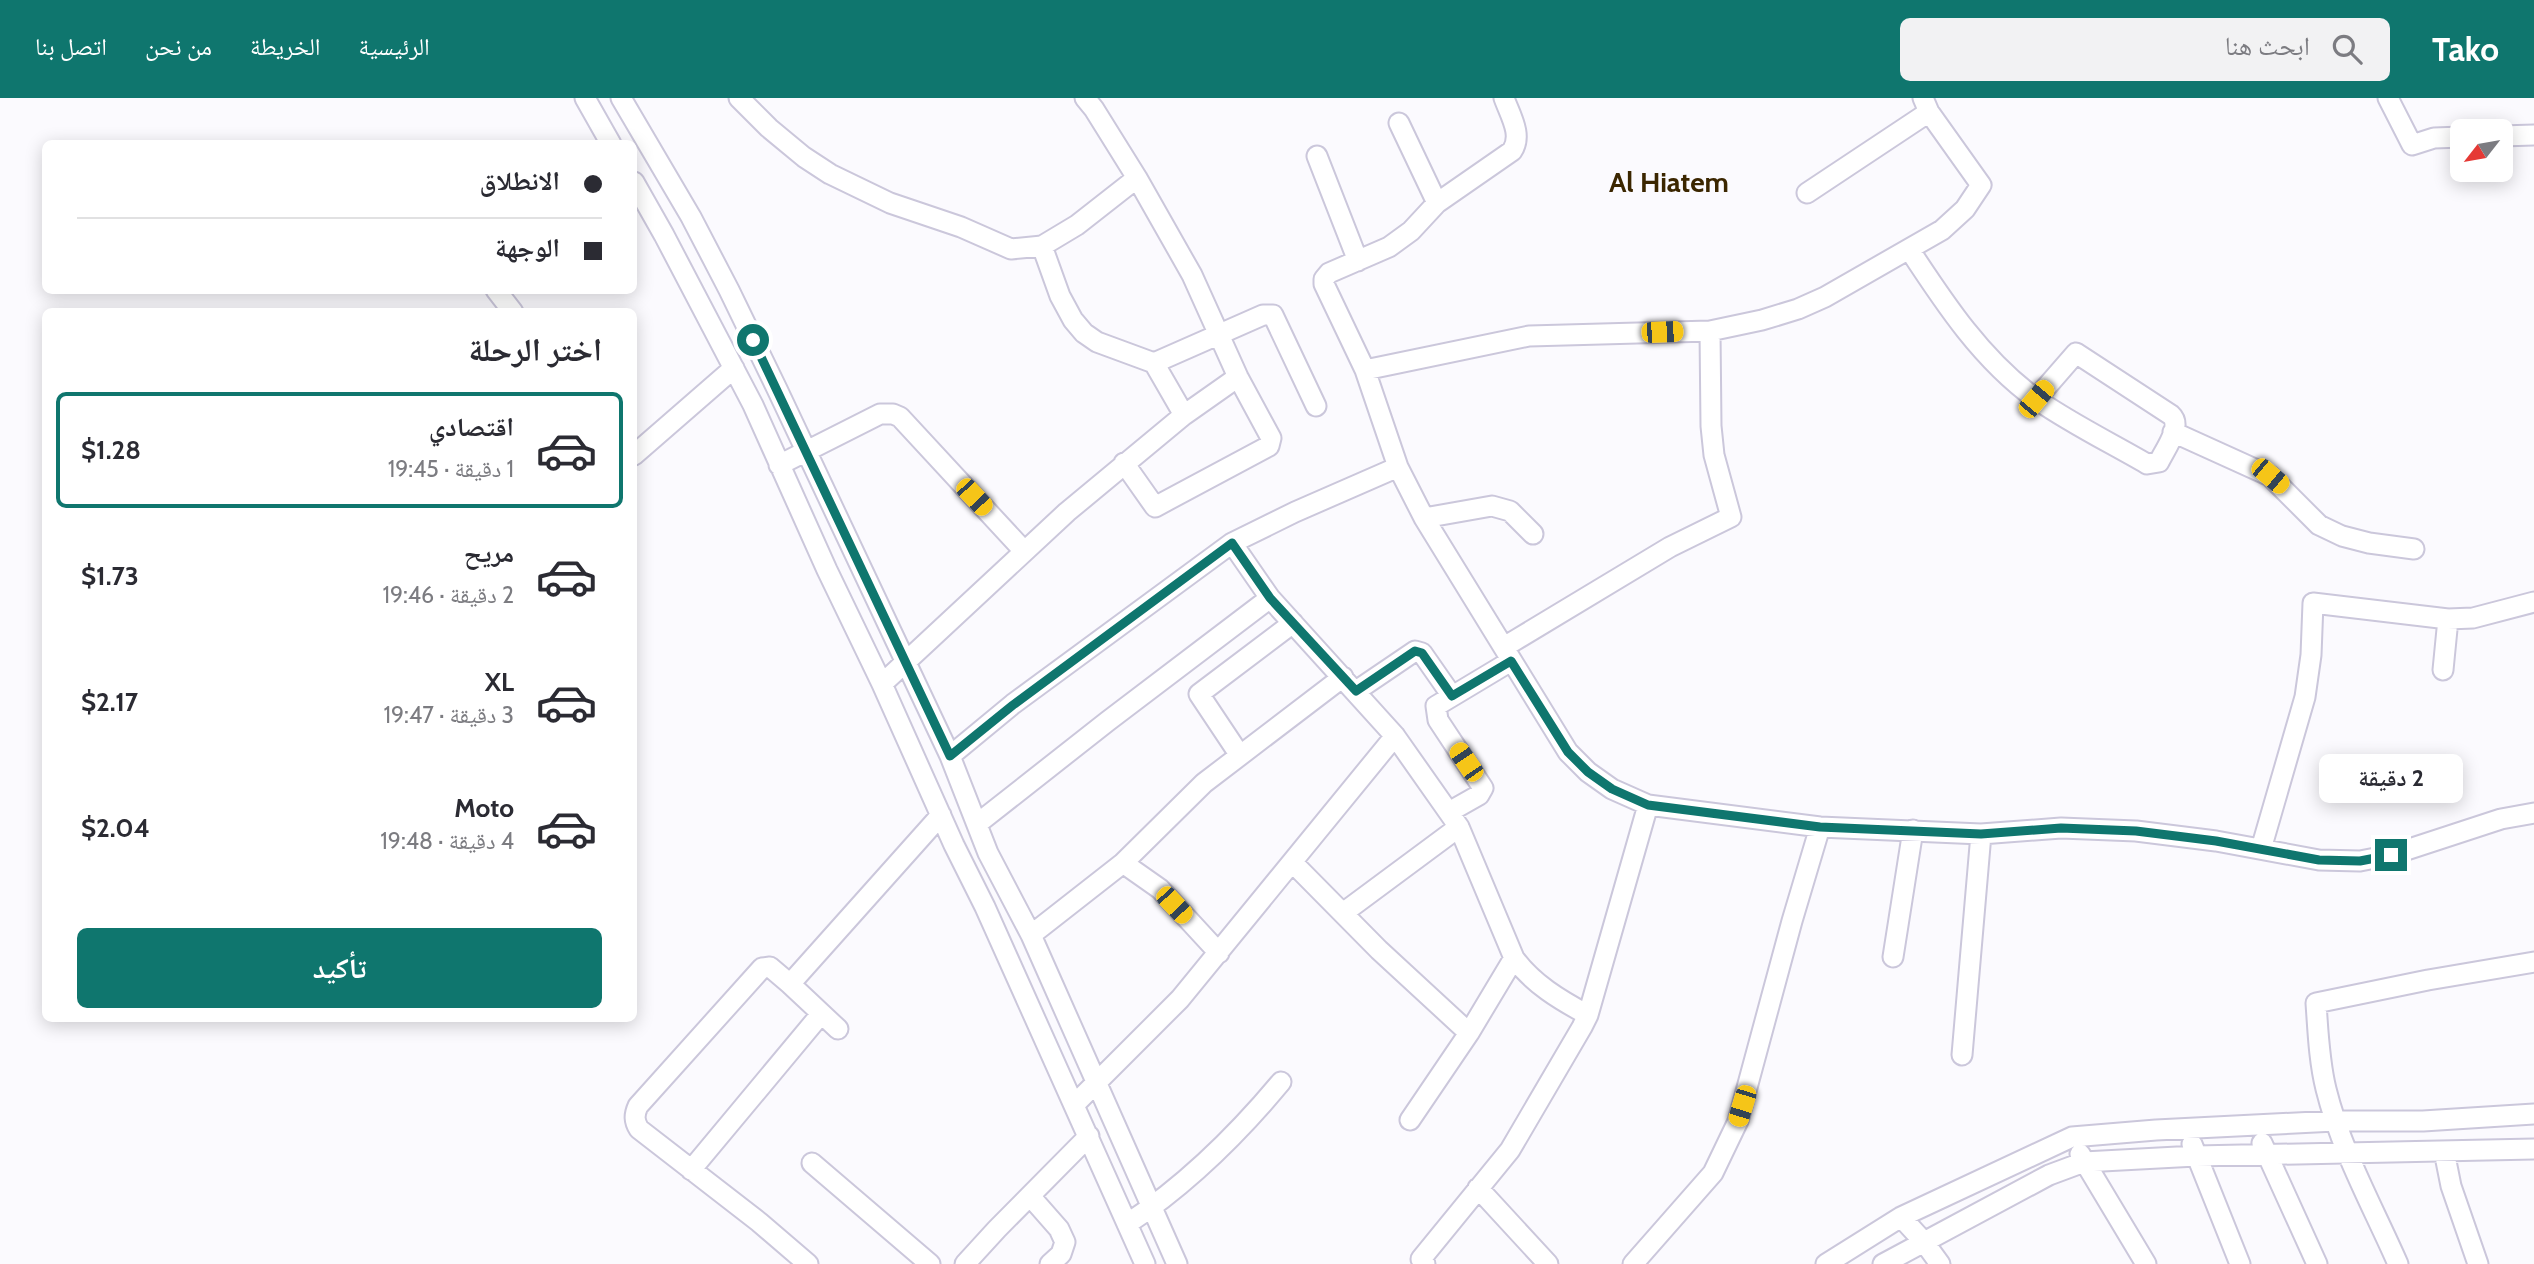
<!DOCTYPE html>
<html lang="ar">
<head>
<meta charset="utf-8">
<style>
	:root { --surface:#fff; --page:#f2f2f3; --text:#2b2b33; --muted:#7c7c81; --line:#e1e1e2; --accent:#0f766e }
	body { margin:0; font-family:Cabin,"Noto Naskh Arabic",sans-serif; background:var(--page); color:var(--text); direction:rtl; height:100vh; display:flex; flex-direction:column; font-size:26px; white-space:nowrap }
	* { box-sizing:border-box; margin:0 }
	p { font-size:23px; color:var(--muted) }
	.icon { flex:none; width:38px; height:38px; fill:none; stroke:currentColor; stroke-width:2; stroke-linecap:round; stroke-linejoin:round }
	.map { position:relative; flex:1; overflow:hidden; direction:ltr }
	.side { position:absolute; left:42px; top:210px; width:595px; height:714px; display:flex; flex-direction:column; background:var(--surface); border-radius:10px; box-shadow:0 4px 18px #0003; direction:rtl }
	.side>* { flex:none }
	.guide { position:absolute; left:42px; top:42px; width:595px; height:154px; border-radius:10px; box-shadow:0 4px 18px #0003; direction:rtl; display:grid; align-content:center; height:154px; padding:0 35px; background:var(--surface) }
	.needle { width:46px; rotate:239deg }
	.tools { position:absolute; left:2450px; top:21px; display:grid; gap:14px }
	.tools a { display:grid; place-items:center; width:63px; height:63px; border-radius:10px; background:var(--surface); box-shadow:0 4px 18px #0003; font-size:35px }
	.end { position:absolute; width:32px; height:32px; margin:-16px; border:9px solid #0f766e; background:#fff; box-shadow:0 0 0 4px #fff }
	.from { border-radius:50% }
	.bubble { position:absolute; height:49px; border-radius:10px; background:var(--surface); box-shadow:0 4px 18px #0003; font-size:23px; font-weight:700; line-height:49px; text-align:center; direction:rtl }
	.car { position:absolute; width:21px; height:42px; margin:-21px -10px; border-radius:9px; box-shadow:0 0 5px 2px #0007; background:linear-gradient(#f5c518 24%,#345 0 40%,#f5c518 0 76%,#345 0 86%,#f5c518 0) }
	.guide b { display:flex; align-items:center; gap:24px; height:66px; font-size:26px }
	.guide b+b { border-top:2px solid var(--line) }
	.guide i { width:18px; height:18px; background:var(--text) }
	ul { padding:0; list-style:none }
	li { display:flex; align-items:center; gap:21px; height:116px; margin:0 14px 10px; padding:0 21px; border:4px solid transparent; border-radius:10px }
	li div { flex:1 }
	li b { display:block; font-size:26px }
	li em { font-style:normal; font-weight:700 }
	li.current { border-color:var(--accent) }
	li>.icon { width:63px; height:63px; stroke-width:1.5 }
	h2 { padding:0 35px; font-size:32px; line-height:84px }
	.cta { display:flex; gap:14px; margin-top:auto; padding:14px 35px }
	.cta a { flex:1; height:80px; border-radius:10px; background:var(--accent); color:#fff; font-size:28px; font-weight:700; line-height:80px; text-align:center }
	header { display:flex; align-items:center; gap:42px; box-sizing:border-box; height:98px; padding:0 35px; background:var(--accent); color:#fff }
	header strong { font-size:33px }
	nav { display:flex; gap:38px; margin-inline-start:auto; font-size:24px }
	.search { width:490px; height:63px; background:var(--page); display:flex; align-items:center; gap:18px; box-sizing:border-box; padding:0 24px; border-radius:10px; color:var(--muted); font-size:26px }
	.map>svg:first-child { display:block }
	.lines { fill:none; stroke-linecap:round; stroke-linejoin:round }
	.minor-casing { stroke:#cbc7db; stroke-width:23 }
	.minor { stroke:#fff; stroke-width:19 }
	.route { stroke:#0f766e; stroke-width:9 }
	.labels { text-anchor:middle; stroke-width:6; stroke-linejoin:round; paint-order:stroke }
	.quarter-label { font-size:28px; font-weight:bold; fill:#3b2600; stroke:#fbfafe }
</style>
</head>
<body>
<header>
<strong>Tako</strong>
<div class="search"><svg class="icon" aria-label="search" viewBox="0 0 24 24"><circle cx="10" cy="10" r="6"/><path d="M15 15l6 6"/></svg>ابحث هنا</div>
<nav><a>الرئيسية</a><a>الخريطة</a><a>من نحن</a><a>اتصل بنا</a></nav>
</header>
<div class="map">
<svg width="2534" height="1166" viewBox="0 0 2534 1166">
	<rect width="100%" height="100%" fill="#fbfafe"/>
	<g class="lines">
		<g class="minor-casing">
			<path id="minor" d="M 585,0 L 611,46
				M 621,0 L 691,119 L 729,192 L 777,291 L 950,658 L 988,755 L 1031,837 L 1177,1166
				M 739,0 L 769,30 L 804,59 L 830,76 L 890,105 L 961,129 L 1011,151 L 1042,148 L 1077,127 L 1137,80
				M 1085,0 L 1094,11 L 1137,80 L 1192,177 L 1238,279 L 1271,340 L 1269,348 L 1155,409 L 1124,365
				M 1504,0 C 1510,17 1523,37 1512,53 L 1437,105 L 1411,133 L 1389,149 L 1329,175 L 1324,181 L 1324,186 L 1365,272 L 1398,369 L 1424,420 L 1568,654 L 1588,674 L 1612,691 L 1648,707 L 1820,729 L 1981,736 L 2061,730 L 2136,733 L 2216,743 L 2319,762 L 2360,763 L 2391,757 L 2501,721 L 2534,715
				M 2388,0 L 2412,47 L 2434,40 L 2462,39
				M 1399,25 L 1437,105
				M 2501,38 L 2534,37
				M 1317,58 L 1358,163
				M 634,84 L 664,137 L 753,307 L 827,472 L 882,586 L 954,747 L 985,809 L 1145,1166
				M 1807,95 L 1929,14
				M 1042,148 L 1060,198 L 1073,222 L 1084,235 L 1097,244 L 1154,265 L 1184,317
				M 1909,151 C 1945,206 1982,262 2036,301 C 2070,325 2111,345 2147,366 L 2159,364 C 2165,351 2183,328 2171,317 L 2076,255 L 2036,301
				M 496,192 L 513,214
				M 1154,265 L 1263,217 L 1273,217 L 1316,308
				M 1365,272 L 1529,238 L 1710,233 L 1762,222 L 1798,211 L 1825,199 L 1942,132 L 1965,111 L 1981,87 L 1929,14 L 1923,0
				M 2173,334 L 2270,378 L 2319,427 L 2342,438 L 2369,445 L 2414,451
				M 634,357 L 734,270
				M 779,367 L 880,316 L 893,316 L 900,319 L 1024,453
				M 1424,420 L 1492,408 L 1510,413 L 1533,436
				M 1232,445 L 1270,500 L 1395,638 L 1459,729 L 1514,860 C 1533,886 1560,902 1588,917
				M 1504,549 L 1670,449 L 1731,419 L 1714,357 L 1711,328 L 1710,233
				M 2443,572 L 2448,521
				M 882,586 L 1067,414 L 1184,317 L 1238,279
				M 1356,593 L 1415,553 L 1422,555 L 1452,598
				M 1239,656 L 1199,596 L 1293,525
				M 950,658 L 1013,606 L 1232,445 L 1295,414 L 1398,369
				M 1449,714 L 1479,697 L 1483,690 L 1438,622 L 1436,608 L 1511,563
				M 977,726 L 1108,623 L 1270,500
				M 2261,751 L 2305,599 L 2311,557 L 2313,505 L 2448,521 L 2473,520 L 2534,504
				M 1123,765 L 1160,791 L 1219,855
				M 1293,765 L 1379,852 L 1469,935
				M 1343,815 L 1459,729
				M 1031,837 L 1123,765 L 1204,685 L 1343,579
				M 1893,859 L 1913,732
				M 790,886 L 770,869 L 762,870 L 638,1008 C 634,1017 634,1023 639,1031 L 759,1124 L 808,1166
				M 838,931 L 790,886 L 941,717
				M 1962,957 L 1981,736
				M 1074,1007 L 1180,901 L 1395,638
				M 1410,1022 L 1469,935 L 1514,860
				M 2262,1045 L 2317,1166
				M 2192,1046 L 2240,1166
				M 2444,1053 L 2451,1088 L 2478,1166
				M 2080,1056 L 2146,1166
				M 812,1065 L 930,1166
				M 691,1072 L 821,916
				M 1478,1090 L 1548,1166
				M 1030,1098 L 1059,1131 L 1065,1144 L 1061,1156 L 1050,1166
				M 1901,1119 L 1924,1144 L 1940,1166
				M 1127,1126 C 1186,1087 1236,1038 1281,984
				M 965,1166 L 997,1131 L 1089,1038
				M 1425,1166 L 1421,1161 L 1510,1052 L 1582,929 L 1588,917 L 1648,707
				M 1633,1166 L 1713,1075 L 1738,1023 L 1792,823 L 1820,729
				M 1826,1166 L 1901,1119 L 2072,1039 L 2156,1032 L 2335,1023 L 2423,1023 L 2534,1016
				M 1883,1166 L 2049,1077 L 2084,1064 L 2196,1058 L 2534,1051
				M 2398,1166 C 2373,1109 2341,1052 2326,991 C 2319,963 2318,933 2316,905 L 2428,882 L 2534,864"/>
		</g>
		<use href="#minor" class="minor"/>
	</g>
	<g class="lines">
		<path class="route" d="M 753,242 L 950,658 L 1013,607 L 1232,445 L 1270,500 L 1356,593 L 1415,553 L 1422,555 L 1452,598 L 1511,563 L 1568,654 L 1588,674 L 1612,691 L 1648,707 L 1820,729 L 1981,736 L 2061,730 L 2136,733 L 2216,743 L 2319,762 L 2360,763 L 2391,757"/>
	</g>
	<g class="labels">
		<g class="quarter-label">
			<text x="1669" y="94">Al Hiatem</text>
		</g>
	</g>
</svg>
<div class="tools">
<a><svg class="needle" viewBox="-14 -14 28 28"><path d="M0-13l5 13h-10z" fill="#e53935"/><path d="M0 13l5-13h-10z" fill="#7c7c81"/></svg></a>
</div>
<i class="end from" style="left:753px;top:242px"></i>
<i class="end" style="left:2391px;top:757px"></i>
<div class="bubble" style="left:2319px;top:656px;width:144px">2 دقيقة</div>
<i class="car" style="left:1662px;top:234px;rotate:88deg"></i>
<i class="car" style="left:2036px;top:301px;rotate:40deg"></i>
<i class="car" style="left:2270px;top:378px;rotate:130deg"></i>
<i class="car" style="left:974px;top:399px;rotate:137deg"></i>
<i class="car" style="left:1466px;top:664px;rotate:326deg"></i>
<i class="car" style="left:1174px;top:807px;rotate:137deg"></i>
<i class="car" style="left:1742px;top:1008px;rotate:197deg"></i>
<div class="guide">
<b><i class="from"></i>الانطلاق</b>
<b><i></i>الوجهة</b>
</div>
<section class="side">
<h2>اختر الرحلة</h2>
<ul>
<li class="current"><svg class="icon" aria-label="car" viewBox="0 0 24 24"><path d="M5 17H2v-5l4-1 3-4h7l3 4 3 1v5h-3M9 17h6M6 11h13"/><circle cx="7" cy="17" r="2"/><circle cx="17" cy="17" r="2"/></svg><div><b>اقتصادي</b><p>1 دقيقة · 19:45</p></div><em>$1.28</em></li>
<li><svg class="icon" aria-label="car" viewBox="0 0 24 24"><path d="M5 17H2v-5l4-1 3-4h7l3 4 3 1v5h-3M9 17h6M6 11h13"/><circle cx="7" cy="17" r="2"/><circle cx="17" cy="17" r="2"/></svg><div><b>مريح</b><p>2 دقيقة · 19:46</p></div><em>$1.73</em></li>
<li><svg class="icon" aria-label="car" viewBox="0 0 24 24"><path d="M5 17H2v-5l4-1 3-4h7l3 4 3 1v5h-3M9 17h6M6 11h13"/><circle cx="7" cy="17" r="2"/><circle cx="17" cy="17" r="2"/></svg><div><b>XL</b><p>3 دقيقة · 19:47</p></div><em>$2.17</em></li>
<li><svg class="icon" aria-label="car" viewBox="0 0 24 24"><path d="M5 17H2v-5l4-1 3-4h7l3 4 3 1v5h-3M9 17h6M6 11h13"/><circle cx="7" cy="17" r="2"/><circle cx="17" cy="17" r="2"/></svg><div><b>Moto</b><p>4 دقيقة · 19:48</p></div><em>$2.04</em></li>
</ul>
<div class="cta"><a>تأكيد</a></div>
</section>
</div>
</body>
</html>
